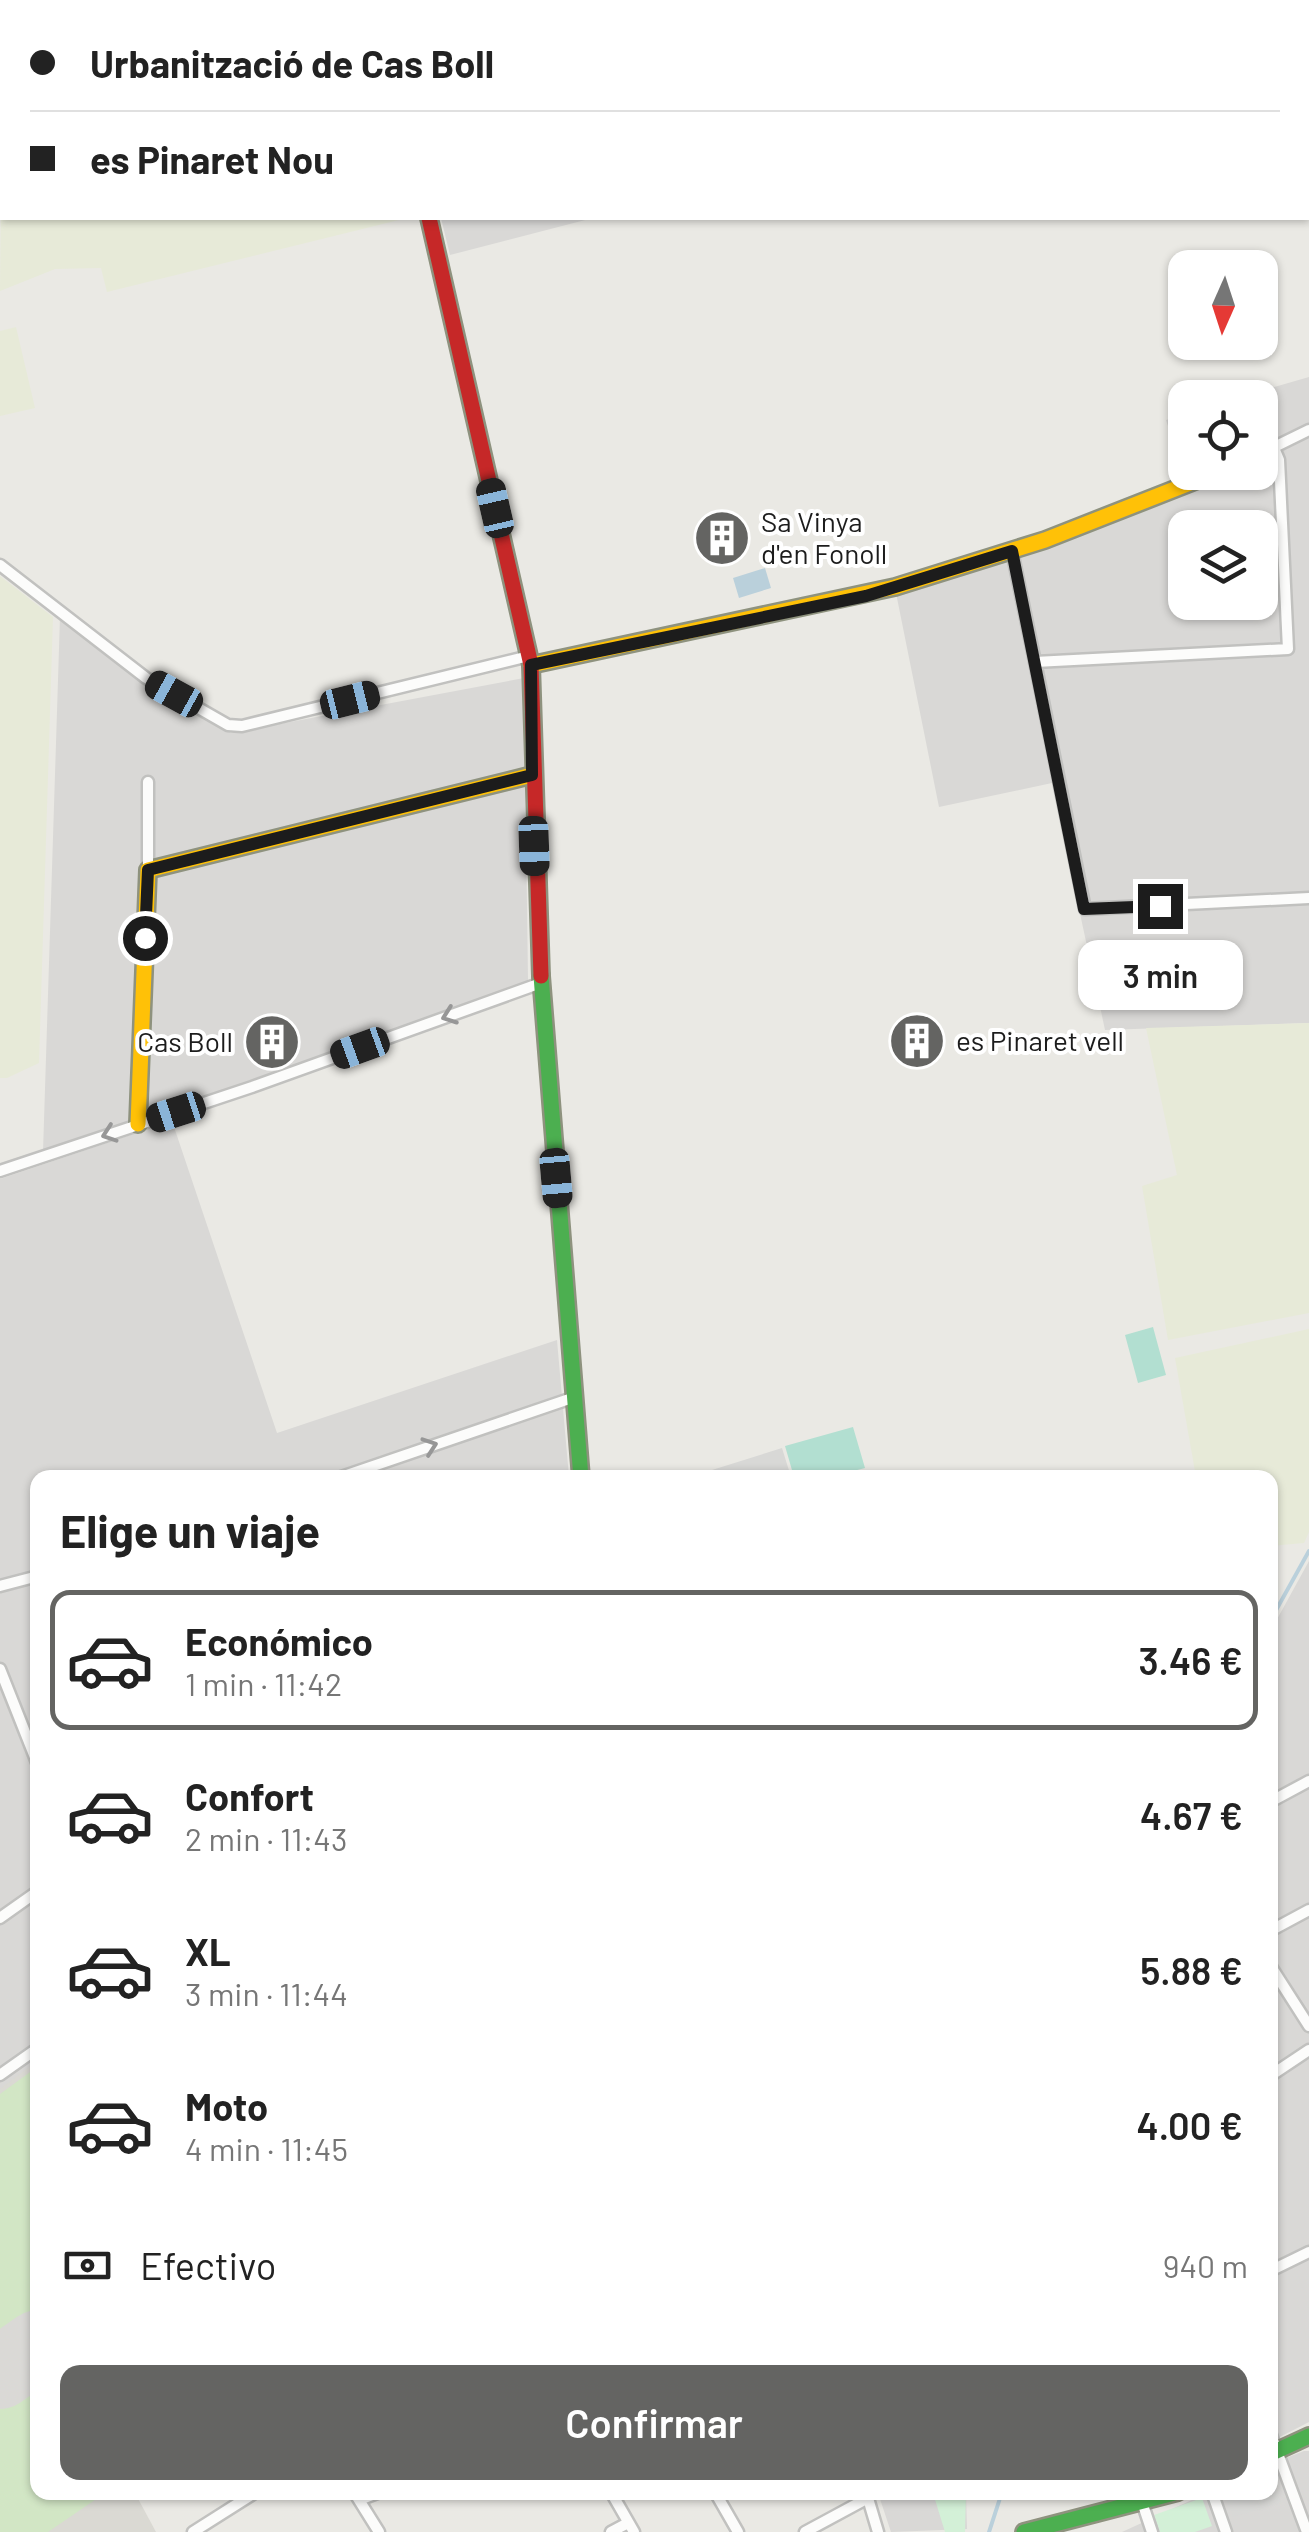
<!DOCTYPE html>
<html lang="es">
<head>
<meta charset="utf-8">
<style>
	:root { --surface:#fff; --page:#f2f2f2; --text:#222; --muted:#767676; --line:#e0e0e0; --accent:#646462 }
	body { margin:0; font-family:Barlow,sans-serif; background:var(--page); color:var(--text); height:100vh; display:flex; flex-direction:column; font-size:38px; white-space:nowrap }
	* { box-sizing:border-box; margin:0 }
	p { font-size:32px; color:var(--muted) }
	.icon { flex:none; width:55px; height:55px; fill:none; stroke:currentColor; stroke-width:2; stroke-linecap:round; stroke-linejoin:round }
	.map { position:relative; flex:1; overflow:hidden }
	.sheet { position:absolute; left:30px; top:1470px; width:1248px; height:1030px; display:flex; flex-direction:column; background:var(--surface); border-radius:20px; box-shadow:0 2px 8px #0004 }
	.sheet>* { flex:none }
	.guide { position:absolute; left:0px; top:0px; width:1310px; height:220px; box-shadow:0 2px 8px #0004; display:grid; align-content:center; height:220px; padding:0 30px; background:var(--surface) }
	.needle { width:65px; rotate:183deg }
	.fabs { position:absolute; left:1168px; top:250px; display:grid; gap:20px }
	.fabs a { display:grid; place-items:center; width:110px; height:110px; border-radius:20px; background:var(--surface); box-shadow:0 2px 8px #0004; font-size:50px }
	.end { position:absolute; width:45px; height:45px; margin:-22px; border:12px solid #1c1c1c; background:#fff; box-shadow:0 0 0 5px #fff }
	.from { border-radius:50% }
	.bubble { position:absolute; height:70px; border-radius:20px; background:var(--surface); box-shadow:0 2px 8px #0004; font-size:32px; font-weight:600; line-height:70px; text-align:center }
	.car { position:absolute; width:30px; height:60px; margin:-30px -15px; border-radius:12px; box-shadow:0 0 8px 2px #0007; background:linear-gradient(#222 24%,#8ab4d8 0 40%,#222 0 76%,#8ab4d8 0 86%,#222 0) }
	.guide b { display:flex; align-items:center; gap:35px; height:95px; font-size:38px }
	.guide b+b { border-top:2px solid var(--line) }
	.guide i { width:25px; height:25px; background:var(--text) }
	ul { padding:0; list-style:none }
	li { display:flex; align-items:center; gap:30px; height:140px; margin:0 20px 15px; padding:0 10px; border:5px solid transparent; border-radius:20px }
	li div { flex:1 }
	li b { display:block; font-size:38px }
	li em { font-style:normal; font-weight:600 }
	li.selected { border-color:var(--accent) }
	li>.icon { width:90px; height:90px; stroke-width:1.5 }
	h2 { padding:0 30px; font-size:45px; line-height:120px }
	.pay { display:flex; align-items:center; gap:25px; height:110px; padding:0 30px; font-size:38px }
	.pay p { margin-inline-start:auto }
	.cta { display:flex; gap:20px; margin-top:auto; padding:20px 30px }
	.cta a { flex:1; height:115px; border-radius:20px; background:var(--accent); color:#fff; font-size:40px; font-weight:600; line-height:115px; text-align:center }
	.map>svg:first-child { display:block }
	.residential { fill:#d9d8d6; fill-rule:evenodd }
	.religious { fill:#d8d8d6 }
	.airport { fill:#dad9d3 }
	.farmland { fill:#e7ead8 }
	.grass { fill:#d2e6c5 }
	.park { fill:#d3f0d7 }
	.pitch { fill:#b2dfd1 }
	.water { fill:#bad0db }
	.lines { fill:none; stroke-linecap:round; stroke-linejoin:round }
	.stream { stroke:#bad0db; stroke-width:4 }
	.runway { stroke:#dad9d6; stroke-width:72 }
	.street-casing { stroke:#c1c1bf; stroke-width:15 }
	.fast-casing { stroke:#8e927e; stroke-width:20 }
	.slow-casing { stroke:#8e927e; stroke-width:20 }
	.jam-casing { stroke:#8e927e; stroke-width:20 }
	.street { stroke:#fcfcfb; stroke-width:10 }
	.fast { stroke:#4caf50; stroke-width:15 }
	.slow { stroke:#ffc107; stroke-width:15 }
	.jam { stroke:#c62828; stroke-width:15 }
	.oneway { stroke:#979797 }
	.route { stroke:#1c1c1c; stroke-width:12 }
	.labels { text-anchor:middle; stroke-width:8; stroke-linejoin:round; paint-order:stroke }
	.poi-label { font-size:28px; fill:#1c1c1c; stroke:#fff; text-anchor:start }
</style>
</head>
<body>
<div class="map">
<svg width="1309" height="2532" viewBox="0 0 1309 2532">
	<rect width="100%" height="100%" fill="#eae9e4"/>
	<path class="residential" d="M 389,0 L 837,0 L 838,2 L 390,2 Z
		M 441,218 L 593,218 L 450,255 Z
		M 1309,377 L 1309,1023 L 1105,1030 L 1052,783 L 939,807 L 896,593 L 1185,478 L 1166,420 L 1185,414 L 1185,472 L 1260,472 L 1260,398 L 1240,397 ZM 1185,528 L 1260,528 L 1260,602 L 1185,602 Z
		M 60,617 L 152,687 L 231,733 L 524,678 L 528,980 L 521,989 L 43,1152 Z
		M 172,1121 L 277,1433 L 557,1340 L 569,1477 L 38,1478 L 37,2065 L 0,2090 L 0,1179 Z
		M 1309,1561 L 1309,2422 L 1270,2442 L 1270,1632 Z
		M 1304,2451 L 1309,2451 L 1309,2532 L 1122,2532 L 1207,2493 L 1270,2492 L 1270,2464 Z
		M 878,2493 L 966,2493 L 967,2529 L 891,2532 Z"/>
	<path class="religious" d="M 782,1448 L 791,1477 L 697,1477 L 696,1475 Z
		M 1270,2473 L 1281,2503 L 1233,2517 L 1224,2493 L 1270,2492 Z"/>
	<path class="airport" d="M 37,2061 L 38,2492 L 135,2493 L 156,2532 L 0,2532 L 0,2089 Z"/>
	<path class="farmland" d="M 2,82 L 2,218 L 407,218 L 107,292 L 101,268 L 55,269 L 0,291 Z
		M 16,327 L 35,408 L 0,416 L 0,331 Z
		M 0,576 L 53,617 L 39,1063 L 7,1078 L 0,1078 Z
		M 1309,1023 L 1309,1313 L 1168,1340 L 1142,1186 L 1177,1175 L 1146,1028 Z
		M 1309,1329 L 1309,1532 L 1304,1543 L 1270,1546 L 1270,1478 L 1196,1477 L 1175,1358 Z"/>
	<path class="grass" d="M 37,2067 L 37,2325 L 0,2351 L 0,2094 Z
		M 37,2368 L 38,2492 L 105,2493 L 48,2532 L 0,2532 L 0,2395 Z"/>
	<path class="park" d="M 933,2493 L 966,2493 L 965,2532 L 945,2532 Z
		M 1202,2498 L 1212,2526 L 1195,2532 L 1160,2532 L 1154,2515 Z"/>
	<path class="pitch" d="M 1153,1327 L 1166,1375 L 1138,1383 L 1125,1335 Z
		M 853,1427 L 865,1468 L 830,1477 L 794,1477 L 785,1446 Z"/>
	<path class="water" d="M 765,568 L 771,588 L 739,598 L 733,578 Z"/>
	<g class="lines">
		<path class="stream" d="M 1270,1621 L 1309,1551
			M 989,2532 L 1002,2492"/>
		<path class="runway" d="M 0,2373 L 38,2346"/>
		<g class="street-casing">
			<path id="street" d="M 381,0 L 381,2
				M 588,2 L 596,0
				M 1260,454 L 1309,430
				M 1012,551 L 1035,662 L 1288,649 L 1279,460 L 1274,448
				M 0,565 L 146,678 L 228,725 L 242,726 L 529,656
				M 1035,662 L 1085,909 L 1309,898
				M 148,870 L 148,782
				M 0,1171 L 252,1087 L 541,983
				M 338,1478 L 575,1397
				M 0,1586 L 38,1576
				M 0,1669 L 38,1765
				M 1270,1802 L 1309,1781
				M 0,1918 L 38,1891
				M 1270,1931 L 1309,1910
				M 1270,1965 L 1309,2026
				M 1273,2074 L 1309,2050
				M 0,2075 L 38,2048
				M 1270,2271 L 1309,2252
				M 1270,2432 L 1307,2532
				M 354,2492 L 379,2532
				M 611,2492 L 634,2532
				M 715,2492 L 738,2532
				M 1212,2492 L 1226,2532
				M 867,2495 L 878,2532
				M 359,2500 L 380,2492
				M 1143,2505 L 1152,2532
				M 193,2532 L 256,2492
				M 611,2532 L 628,2523
				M 805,2532 L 868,2498"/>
		</g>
		<g class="fast-casing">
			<path id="fast" d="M 541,976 L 581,1478
				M 1270,2454 L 1309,2436
				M 1024,2532 L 1178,2492"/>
		</g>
		<g class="slow-casing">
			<path id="slow" d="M 531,665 L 895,587 L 1045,540 L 1218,472
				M 138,1124 L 148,870 L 532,775"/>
		</g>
		<g class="jam-casing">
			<path id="jam" d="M 429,218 L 531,665 L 541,976"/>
		</g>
		<use href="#street" class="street"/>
		<use href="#fast" class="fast"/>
		<use href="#slow" class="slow"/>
		<use href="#jam" class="jam"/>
	</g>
	<defs><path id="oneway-chevron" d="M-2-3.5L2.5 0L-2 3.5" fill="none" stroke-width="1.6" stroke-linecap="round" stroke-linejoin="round" transform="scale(2.5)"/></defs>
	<g class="oneway">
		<use href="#oneway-chevron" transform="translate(449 1016) rotate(160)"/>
		<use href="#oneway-chevron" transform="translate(109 1134) rotate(161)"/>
		<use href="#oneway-chevron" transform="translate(430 1446) rotate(-19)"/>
	</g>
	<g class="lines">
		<path class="route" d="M 145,938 L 148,870 L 532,775 L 531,665 L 866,596 L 1012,551 L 1084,909 L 1160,906"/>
	</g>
	<defs>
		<g id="building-disc" transform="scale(2.875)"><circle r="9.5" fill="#646462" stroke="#fff"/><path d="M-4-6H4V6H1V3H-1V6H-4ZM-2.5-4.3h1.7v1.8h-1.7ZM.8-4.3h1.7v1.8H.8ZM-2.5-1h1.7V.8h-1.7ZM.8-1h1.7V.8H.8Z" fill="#fff"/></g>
	</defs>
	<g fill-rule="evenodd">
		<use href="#building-disc" x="722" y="538"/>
		<use href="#building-disc" x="917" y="1041"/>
		<use href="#building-disc" x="272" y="1042"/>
	</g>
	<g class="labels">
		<g class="poi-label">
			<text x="761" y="532">Sa Vinya<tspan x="761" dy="32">d'en Fonoll</tspan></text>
			<text x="956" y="1051">es Pinaret vell</text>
			<text x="233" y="1052" text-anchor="end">Cas Boll</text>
		</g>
	</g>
</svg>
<div class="fabs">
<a><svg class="needle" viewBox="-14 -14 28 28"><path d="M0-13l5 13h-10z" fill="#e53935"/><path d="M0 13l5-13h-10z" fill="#767676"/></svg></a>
<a><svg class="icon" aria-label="locate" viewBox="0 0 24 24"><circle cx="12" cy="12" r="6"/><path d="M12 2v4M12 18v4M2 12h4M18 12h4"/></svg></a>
<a><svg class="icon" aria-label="layers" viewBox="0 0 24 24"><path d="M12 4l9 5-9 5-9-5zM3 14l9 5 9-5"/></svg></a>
</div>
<i class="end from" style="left:145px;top:938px"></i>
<i class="end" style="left:1160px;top:906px"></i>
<div class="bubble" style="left:1078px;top:940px;width:165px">3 min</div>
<i class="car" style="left:495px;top:508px;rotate:347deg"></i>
<i class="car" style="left:174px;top:694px;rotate:299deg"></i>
<i class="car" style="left:350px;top:700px;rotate:76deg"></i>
<i class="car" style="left:534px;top:846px;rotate:178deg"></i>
<i class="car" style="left:360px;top:1048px;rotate:250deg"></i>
<i class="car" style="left:176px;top:1112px;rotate:252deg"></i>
<i class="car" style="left:556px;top:1178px;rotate:175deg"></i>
<div class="guide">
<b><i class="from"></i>Urbanització de Cas Boll</b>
<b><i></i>es Pinaret Nou</b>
</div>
<section class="sheet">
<h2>Elige un viaje</h2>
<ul>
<li class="selected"><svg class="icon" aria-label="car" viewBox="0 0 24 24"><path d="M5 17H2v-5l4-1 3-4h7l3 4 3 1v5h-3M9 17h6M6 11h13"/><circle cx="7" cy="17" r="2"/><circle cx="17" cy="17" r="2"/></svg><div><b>Económico</b><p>1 min · 11:42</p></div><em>3.46 €</em></li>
<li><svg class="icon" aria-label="car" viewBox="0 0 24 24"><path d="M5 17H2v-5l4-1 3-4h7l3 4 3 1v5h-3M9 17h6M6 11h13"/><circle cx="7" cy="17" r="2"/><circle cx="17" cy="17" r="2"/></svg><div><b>Confort</b><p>2 min · 11:43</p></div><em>4.67 €</em></li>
<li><svg class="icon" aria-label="car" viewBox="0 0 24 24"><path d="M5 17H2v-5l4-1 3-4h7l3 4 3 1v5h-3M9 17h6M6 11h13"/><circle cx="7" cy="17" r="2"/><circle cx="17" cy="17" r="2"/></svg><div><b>XL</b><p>3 min · 11:44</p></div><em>5.88 €</em></li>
<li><svg class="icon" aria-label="car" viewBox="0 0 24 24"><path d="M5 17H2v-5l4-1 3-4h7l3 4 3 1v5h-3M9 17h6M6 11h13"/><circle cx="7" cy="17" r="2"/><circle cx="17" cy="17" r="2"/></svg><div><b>Moto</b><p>4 min · 11:45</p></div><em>4.00 €</em></li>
</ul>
<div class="pay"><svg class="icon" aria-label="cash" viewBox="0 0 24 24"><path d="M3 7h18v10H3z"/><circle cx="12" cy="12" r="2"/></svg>Efectivo<p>940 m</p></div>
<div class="cta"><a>Confirmar</a></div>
</section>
</div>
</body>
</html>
